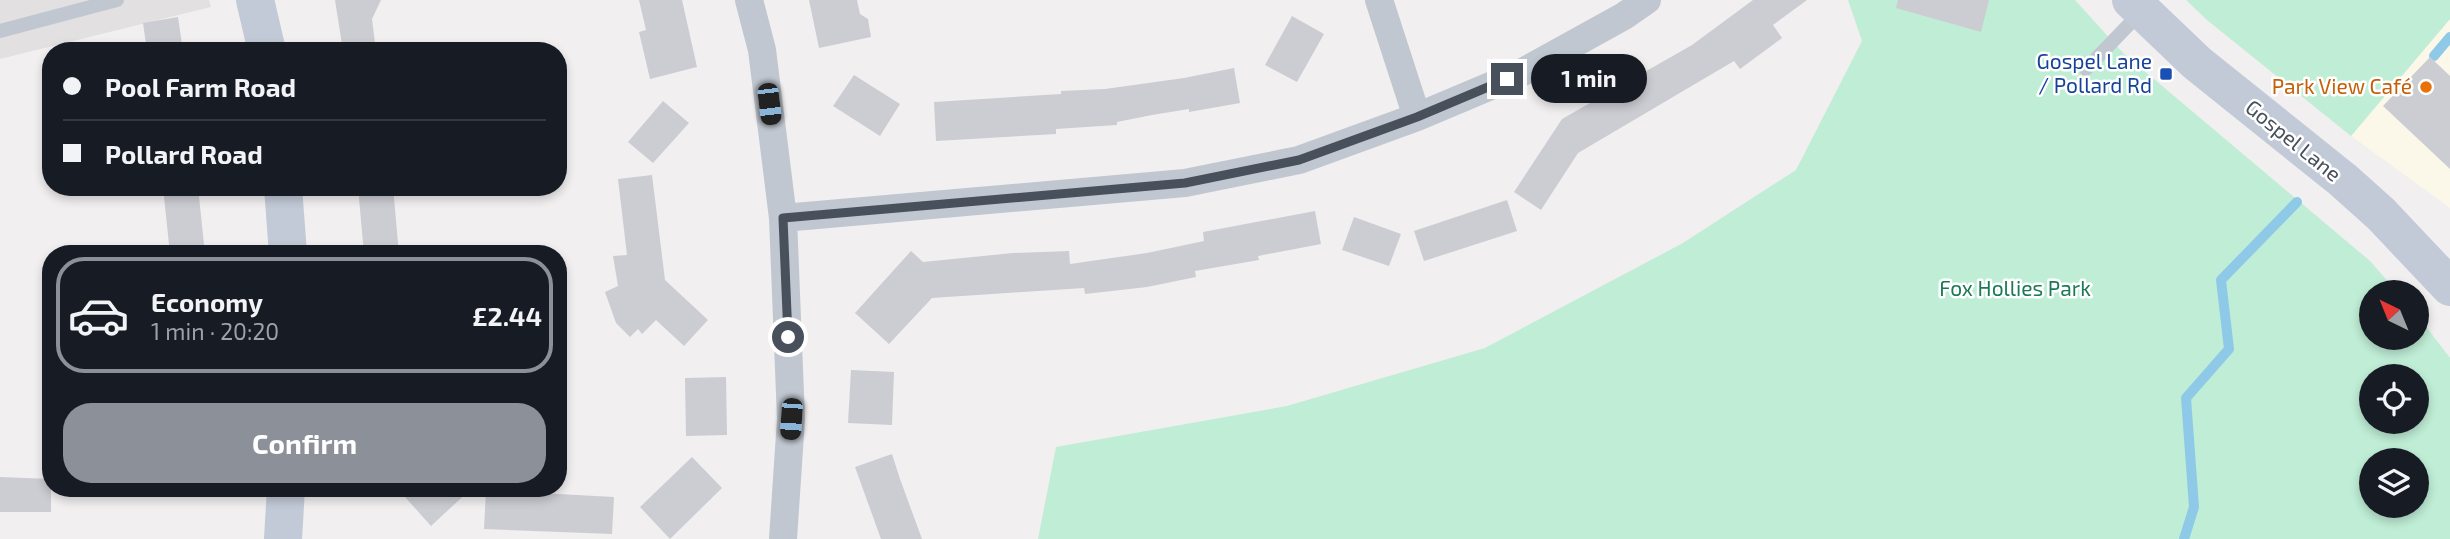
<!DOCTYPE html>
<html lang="en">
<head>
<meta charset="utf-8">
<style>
	:root { --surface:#171b24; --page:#20242c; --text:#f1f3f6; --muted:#9ea1a6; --line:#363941; --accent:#8c9099 }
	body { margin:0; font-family:"Exo 2",sans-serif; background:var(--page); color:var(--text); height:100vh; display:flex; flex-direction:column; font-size:26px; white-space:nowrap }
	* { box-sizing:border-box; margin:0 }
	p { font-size:23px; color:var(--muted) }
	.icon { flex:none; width:38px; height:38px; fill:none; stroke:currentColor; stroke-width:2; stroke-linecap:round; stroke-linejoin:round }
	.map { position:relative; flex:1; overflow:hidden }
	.drawer { position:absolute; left:42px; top:245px; width:525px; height:252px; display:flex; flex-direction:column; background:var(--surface); border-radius:28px; box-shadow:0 4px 10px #0003 }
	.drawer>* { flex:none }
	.guide { position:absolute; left:42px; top:42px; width:525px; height:154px; border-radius:28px; box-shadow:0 4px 10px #0003; display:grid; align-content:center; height:154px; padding:0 21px; background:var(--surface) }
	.needle { width:46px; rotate:317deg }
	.controls { position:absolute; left:2359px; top:280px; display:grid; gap:14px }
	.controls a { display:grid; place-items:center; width:70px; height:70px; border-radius:50%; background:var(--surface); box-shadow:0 4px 10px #0003; font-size:35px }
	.end { position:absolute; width:32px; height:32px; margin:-16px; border:9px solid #48505b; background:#fff; box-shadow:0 0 0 4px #fff }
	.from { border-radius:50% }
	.bubble { position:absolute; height:49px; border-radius:24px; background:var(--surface); box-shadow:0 4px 10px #0003; font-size:23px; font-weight:700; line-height:49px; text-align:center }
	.car { position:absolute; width:21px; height:42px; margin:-21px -10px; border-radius:9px; box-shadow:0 0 5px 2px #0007; background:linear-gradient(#222 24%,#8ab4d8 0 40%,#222 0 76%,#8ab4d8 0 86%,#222 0) }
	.guide b { display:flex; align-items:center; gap:24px; height:66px; font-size:26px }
	.guide b+b { border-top:2px solid var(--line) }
	.guide i { width:18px; height:18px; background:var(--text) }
	ul { padding:12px 0 0; list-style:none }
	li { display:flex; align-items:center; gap:21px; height:116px; margin:0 14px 10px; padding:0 7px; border:4px solid transparent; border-radius:28px }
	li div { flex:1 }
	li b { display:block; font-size:26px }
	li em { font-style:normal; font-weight:700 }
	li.selected { border-color:var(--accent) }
	li>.icon { width:63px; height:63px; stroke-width:1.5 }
	.button { display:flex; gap:14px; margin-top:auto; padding:14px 21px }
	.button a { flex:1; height:80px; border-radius:28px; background:var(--accent); color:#fff; font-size:28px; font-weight:700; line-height:80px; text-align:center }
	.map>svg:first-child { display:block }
	.commercial { fill:#fbf8e9 }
	.education { fill:#e2e0e0 }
	.green { fill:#bfedd6; fill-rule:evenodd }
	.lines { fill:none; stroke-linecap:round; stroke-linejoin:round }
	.stream { stroke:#8ecae8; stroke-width:10 }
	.building { fill:#cccdd3 }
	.lane { stroke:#c0c7d0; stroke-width:14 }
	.street { stroke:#c0c7d0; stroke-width:28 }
	.secondary { stroke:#c2cad7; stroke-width:38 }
	.route { stroke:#48505b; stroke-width:9 }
	.transit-dot { fill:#1a4fb4; stroke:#fff; stroke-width:2.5 }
	.food-dot { fill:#e8710a; stroke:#fff; stroke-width:2.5 }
	.labels { text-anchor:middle; stroke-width:5; stroke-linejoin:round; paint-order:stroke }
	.transit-label { font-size:21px; fill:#164399; stroke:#fff; text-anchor:end }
	.food-label { font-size:21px; fill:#c56008; stroke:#fff; text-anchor:end }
	.street-label { font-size:21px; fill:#48505b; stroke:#fff }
	.park-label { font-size:21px; fill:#1b7a56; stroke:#fff }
</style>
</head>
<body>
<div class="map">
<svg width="2450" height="539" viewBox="0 0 2450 539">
	<rect width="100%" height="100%" fill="#f1efef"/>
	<path class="commercial" d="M 2450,19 L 2450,208 L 2351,136 Z"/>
	<path class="education" d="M 0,0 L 209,0 L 211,7 L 0,59 Z"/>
	<path class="green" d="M 1848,0 L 2075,0 L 2123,53 L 2370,261 L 2397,292 L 2371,292 L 2371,338 L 2417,338 L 2417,315 L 2450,358 L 2450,539 L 1038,539 L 1056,447 L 1287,406 L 1485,348 L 1683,243 L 1796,170 L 1862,41 ZM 2371,376 L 2417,376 L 2417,422 L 2371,422 ZM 2371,460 L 2417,460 L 2417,506 L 2371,506 Z
		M 2186,0 L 2450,0 L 2450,19 L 2351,136 L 2207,20 Z"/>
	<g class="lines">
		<path class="stream" d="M 2434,56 L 2450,37
			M 2184,539 L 2194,507 L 2186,398 L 2229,349 L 2221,280 L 2297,202"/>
	</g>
	<path class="building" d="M 335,0 L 381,0 L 372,19 L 376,51 L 343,51 Z
		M 639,0 L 682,0 L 697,67 L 650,79 L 639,32 L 646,30 Z
		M 809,0 L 857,0 L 860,14 L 868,19 L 871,37 L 819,48 Z
		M 1753,0 L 1807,0 L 1773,25 L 1782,38 L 1740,69 L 1734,61 L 1578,153 L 1541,210 L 1514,192 L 1562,119 L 1692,45 Z
		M 1898,0 L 1989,0 L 1981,32 L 1896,8 Z
		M 1292,16 L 1324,34 L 1297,82 L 1265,65 Z
		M 178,17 L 183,51 L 147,51 L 143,23 Z
		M 2430,57 L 2450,76 L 2450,169 L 2383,106 Z
		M 1234,68 L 1240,103 L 1189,112 L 1189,109 L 1152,115 L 1117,122 L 1117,125 L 1056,129 L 1056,134 L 936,141 L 934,102 L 1061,94 L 1061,91 L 1105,89 L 1184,78 Z
		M 854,75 L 900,104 L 880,136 L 833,106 Z
		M 663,101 L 689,123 L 653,163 L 628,142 Z
		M 652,175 L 665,280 L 708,320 L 684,346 L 656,320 L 642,334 L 638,329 L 630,337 L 616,323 L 605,292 L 618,286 L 613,256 L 627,255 L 618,179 Z
		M 163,187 L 198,187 L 205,254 L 170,254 Z
		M 358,187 L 393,187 L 399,254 L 364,254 Z
		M 1507,200 L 1517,231 L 1424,261 L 1414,231 Z
		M 1315,211 L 1321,244 L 1258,256 L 1259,260 L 1195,271 L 1196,277 L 1147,287 L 1085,294 L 1084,288 L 932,298 L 889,344 L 855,313 L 911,251 L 923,262 L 1013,253 L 1069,251 L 1070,264 L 1147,253 L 1204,241 L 1203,232 Z
		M 1354,217 L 1401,234 L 1389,266 L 1342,250 Z
		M 851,370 L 894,372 L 892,425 L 848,423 Z
		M 726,377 L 727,435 L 686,436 L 685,378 Z
		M 892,454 L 900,479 L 922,539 L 881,539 L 864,492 L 855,467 Z
		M 692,457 L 722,488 L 670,539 L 640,507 Z
		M 0,477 L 51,479 L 51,512 L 0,512 Z
		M 397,488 L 472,488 L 431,526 Z
		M 486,490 L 614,497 L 612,534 L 484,529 Z"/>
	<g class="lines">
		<path class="lane" d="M 0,31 L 117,0
			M 2086,69 L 2141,12"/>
		<path class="street" d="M 749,0 L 762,50 L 783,218 L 791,419 L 783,539
			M 1379,0 L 1417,117
			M 783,218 L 1185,183 L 1299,160 L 1417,117 L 1519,74 L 1624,16 L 1647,0"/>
		<path class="secondary" d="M 255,0 L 267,51
			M 2131,0 L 2197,63 L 2343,180 L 2381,214 L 2450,287
			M 283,187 L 288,254
			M 283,539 L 286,488"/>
	</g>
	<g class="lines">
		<path class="route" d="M 788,337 L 783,218 L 1185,183 L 1299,160 L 1417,117 L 1507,79"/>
	</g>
	<rect class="transit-dot" x="2159" y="67" width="14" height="14" rx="3.5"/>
	<circle class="food-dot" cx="2426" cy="87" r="7"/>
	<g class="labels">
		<g class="transit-label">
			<text x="2152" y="69">Gospel Lane<tspan x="2152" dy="24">/ Pollard Rd</tspan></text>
		</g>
		<g class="food-label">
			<text x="2412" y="94">Park View Café</text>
		</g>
		<g class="street-label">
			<text transform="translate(2293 141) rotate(39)" y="7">Gospel Lane</text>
		</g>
		<g class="park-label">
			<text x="2015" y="296">Fox Hollies Park</text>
		</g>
	</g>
</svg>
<div class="controls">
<a><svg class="needle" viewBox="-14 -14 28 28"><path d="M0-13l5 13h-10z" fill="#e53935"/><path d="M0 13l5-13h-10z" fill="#9ea1a6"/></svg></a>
<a><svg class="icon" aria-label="locate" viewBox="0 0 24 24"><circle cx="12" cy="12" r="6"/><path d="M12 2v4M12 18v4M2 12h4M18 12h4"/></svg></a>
<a><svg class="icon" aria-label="layers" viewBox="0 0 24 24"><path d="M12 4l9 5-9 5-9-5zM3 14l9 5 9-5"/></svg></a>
</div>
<i class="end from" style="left:788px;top:337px"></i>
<i class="end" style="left:1507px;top:79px"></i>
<div class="bubble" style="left:1531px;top:54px;width:116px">1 min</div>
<i class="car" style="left:769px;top:104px;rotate:173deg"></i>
<i class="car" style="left:791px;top:419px;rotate:184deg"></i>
<div class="guide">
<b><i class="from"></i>Pool Farm Road</b>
<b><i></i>Pollard Road</b>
</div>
<section class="drawer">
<ul>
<li class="selected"><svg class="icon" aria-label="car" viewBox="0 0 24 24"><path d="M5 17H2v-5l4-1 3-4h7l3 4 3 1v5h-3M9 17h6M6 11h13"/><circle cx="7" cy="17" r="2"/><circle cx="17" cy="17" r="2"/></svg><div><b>Economy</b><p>1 min · 20:20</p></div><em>£2.44</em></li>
</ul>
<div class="button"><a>Confirm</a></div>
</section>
</div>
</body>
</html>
